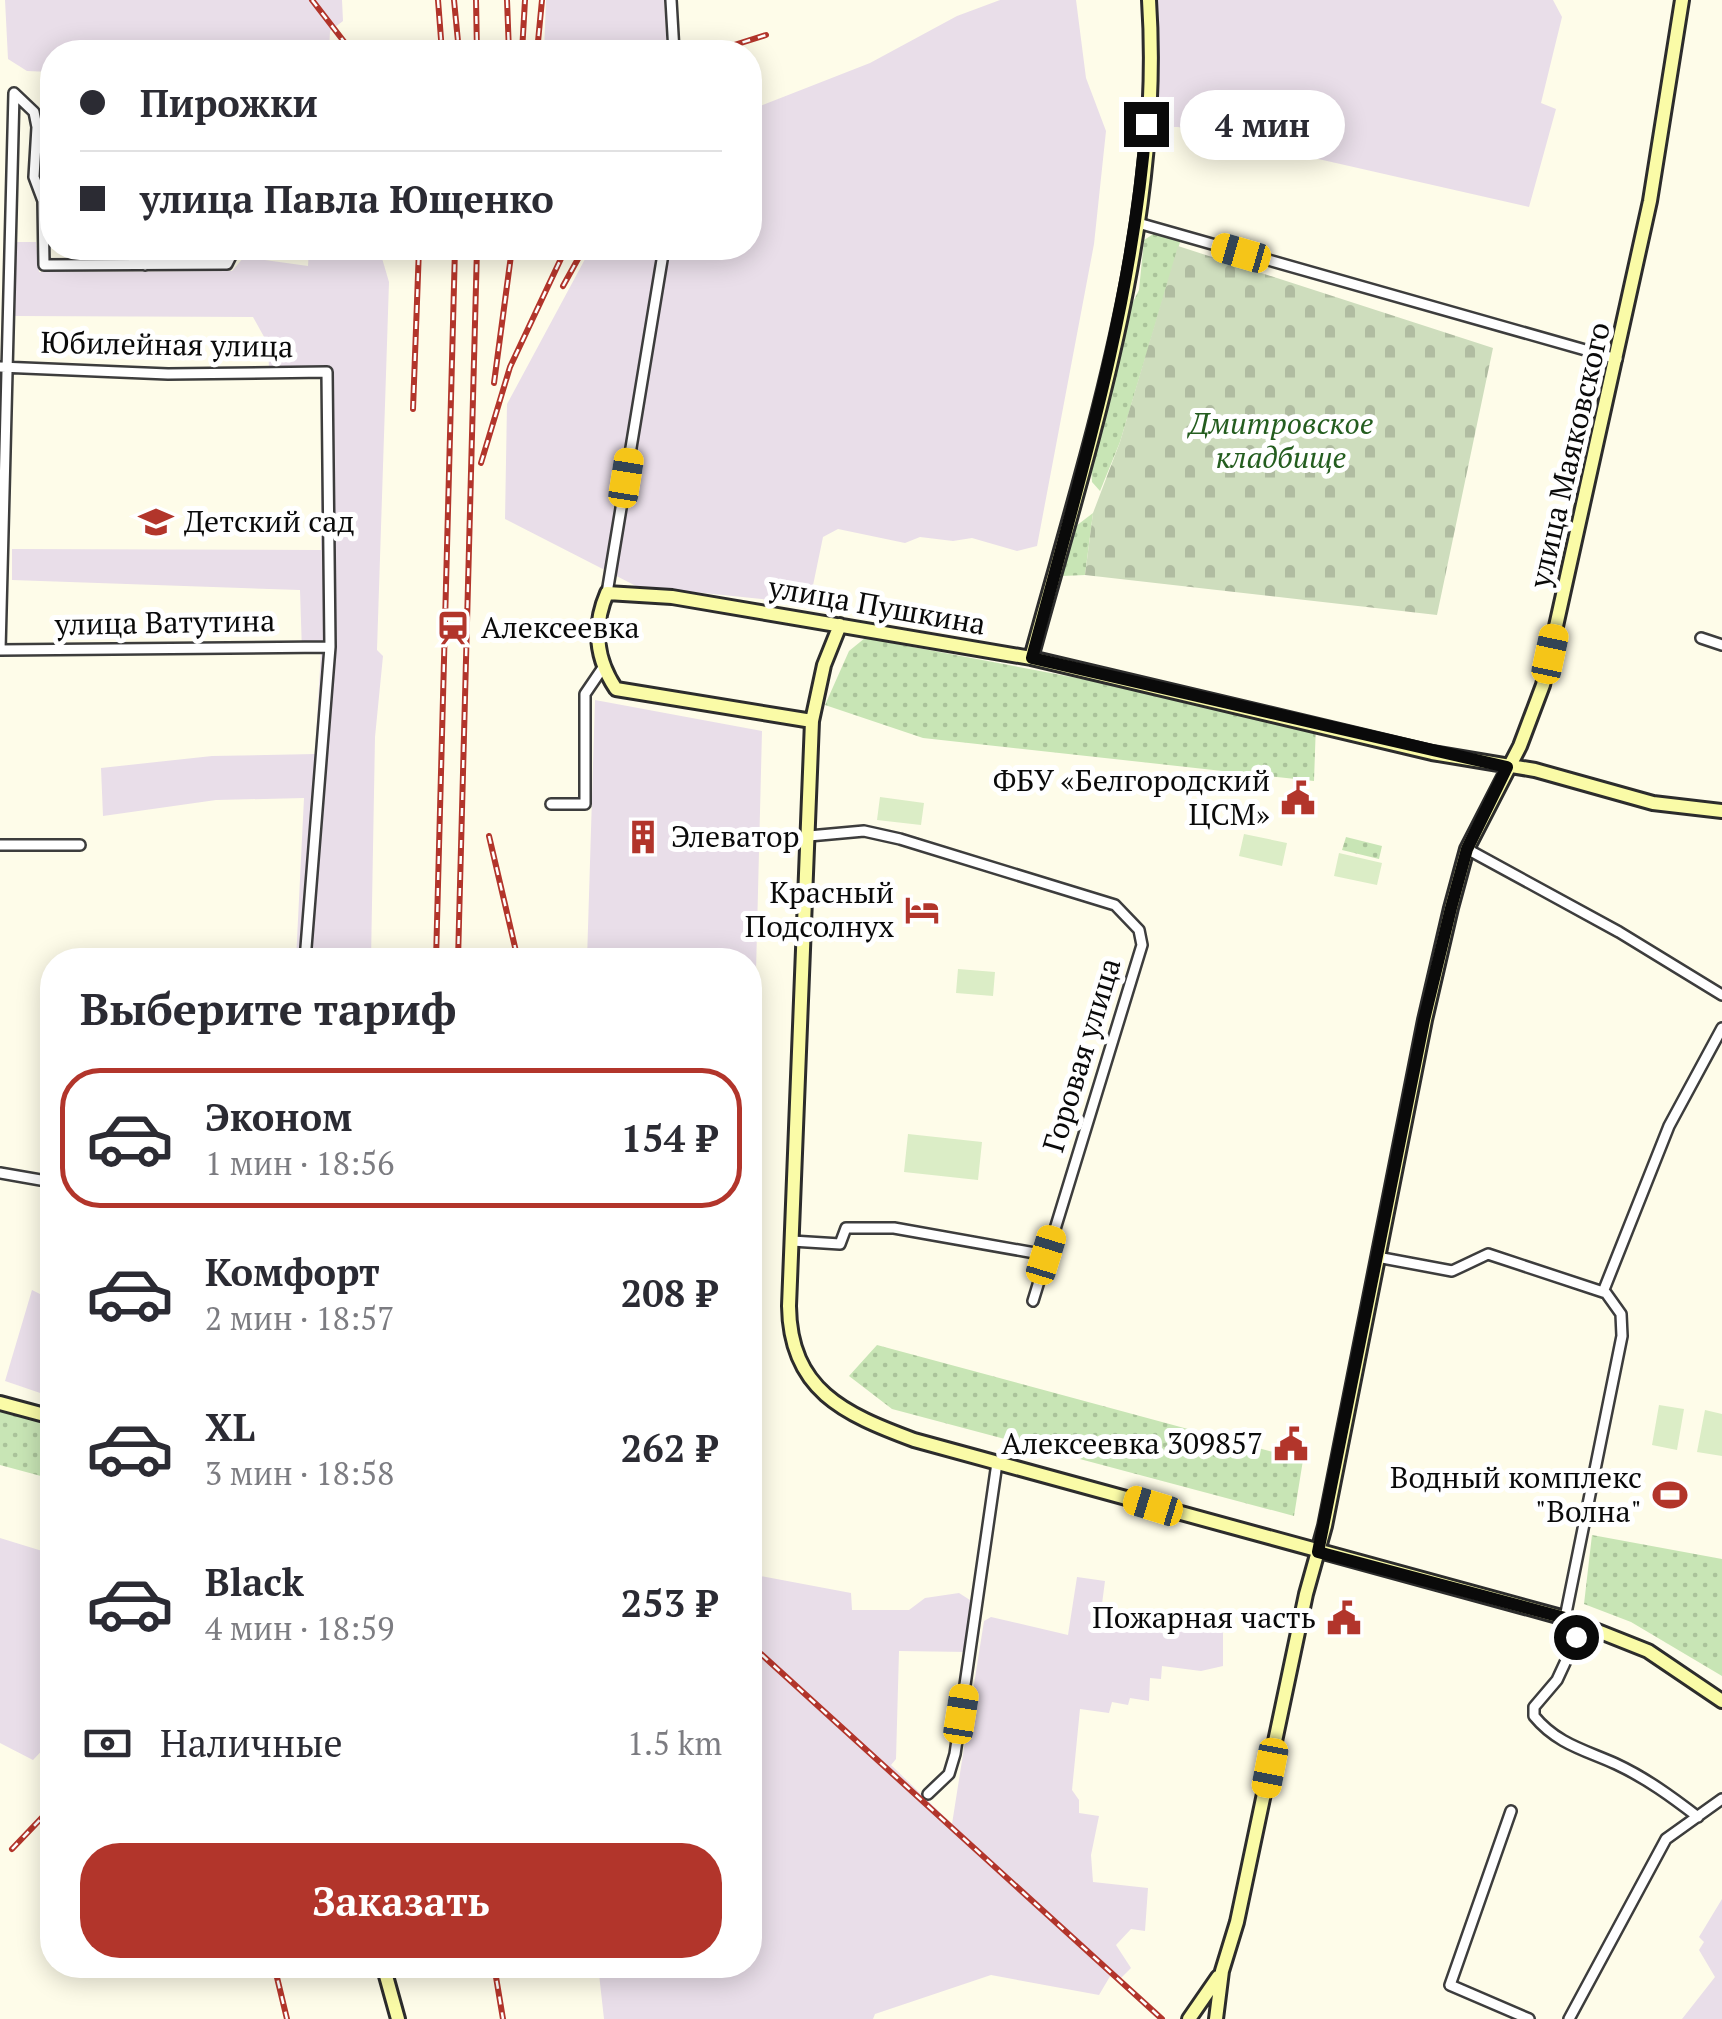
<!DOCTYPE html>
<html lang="ru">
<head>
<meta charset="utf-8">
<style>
	:root { --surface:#fff; --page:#f7f7f7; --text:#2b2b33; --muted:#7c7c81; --line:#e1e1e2; --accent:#b2352b }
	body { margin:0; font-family:"PT Serif",serif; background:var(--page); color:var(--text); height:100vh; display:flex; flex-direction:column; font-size:38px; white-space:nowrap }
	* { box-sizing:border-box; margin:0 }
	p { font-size:32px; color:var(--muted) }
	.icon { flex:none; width:55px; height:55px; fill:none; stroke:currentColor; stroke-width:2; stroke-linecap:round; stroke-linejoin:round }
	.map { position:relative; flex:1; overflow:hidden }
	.sheet { position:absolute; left:40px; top:948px; width:722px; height:1030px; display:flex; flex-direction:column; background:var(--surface); border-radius:40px; box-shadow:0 5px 25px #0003 }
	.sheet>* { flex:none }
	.top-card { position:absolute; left:40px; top:40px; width:722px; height:220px; border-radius:40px; box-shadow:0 5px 25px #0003; display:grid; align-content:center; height:220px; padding:0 40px; background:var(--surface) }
	.end { position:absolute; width:45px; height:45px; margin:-22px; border:12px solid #0a0a0a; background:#fff; box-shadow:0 0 0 5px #fff }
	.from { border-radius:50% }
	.bubble { position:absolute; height:70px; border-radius:35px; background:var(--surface); box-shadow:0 5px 25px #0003; font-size:32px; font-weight:600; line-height:70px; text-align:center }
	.car { position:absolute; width:30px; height:60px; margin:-30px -15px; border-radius:12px; box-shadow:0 0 8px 2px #0007; background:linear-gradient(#f5c518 24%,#345 0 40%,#f5c518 0 76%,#345 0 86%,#f5c518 0) }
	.top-card b { display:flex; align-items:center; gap:35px; height:95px; font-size:38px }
	.top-card b+b { border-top:2px solid var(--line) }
	.top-card i { width:25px; height:25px; background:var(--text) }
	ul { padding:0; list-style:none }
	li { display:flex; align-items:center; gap:30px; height:140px; margin:0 20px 15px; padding:0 20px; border:5px solid transparent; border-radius:40px }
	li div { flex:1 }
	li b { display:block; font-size:38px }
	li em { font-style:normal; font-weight:600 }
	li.selected { border-color:var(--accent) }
	li>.icon { width:90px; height:90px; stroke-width:1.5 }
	h2 { padding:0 40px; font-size:45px; line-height:120px }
	.pay { display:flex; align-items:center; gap:25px; height:110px; padding:0 40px; font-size:38px }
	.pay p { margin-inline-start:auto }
	.button { display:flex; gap:20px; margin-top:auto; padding:20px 40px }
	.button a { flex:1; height:115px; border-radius:40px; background:var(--accent); color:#fff; font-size:40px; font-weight:600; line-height:115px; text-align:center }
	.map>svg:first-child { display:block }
	.industrial { fill:#e9dee9 }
	.grass { fill:url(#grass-dots) }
	.cemetery { fill:url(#cemetery-stones) }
	.pitch { fill:#dbedc6 }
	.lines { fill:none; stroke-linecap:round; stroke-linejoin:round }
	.street-casing { stroke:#3d3d3d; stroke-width:14 }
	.secondary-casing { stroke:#2c2c2c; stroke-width:18 }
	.street { stroke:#fff; stroke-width:9 }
	.secondary { stroke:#fafba7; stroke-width:12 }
	.rail-casing { stroke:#b2352b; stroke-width:6 }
	.rail { stroke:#fff; stroke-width:2.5; stroke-dasharray:8; stroke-linecap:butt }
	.route { stroke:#0a0a0a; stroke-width:12 }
	.labels { text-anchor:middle; stroke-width:10; stroke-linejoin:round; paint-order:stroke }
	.street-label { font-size:30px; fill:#0a0a0a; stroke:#fff }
	.park-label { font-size:30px; font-style:italic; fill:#245d1f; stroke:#fff }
	.poi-label { font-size:30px; fill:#0a0a0a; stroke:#fff; text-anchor:end }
</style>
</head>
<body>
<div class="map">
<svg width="1722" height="2019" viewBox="0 0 1722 2019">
	<defs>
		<pattern id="grass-dots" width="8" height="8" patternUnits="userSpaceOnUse" patternTransform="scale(2.5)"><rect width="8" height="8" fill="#c8e5b5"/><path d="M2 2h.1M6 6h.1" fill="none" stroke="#aac39a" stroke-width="1.8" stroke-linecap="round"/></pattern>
		<pattern id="cemetery-stones" width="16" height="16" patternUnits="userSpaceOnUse" patternTransform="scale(2.5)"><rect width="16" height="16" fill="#ceddbd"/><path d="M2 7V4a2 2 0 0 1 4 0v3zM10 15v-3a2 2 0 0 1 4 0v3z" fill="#b0bca1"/></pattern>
	</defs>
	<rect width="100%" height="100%" fill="#fefce9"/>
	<path class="industrial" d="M 5,0 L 342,0 L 343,21 L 330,31 L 329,52 L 52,52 L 52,72 L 27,71 L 8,59 Z
		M 546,0 L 664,0 L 667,52 L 544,52 Z
		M 1000,0 L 1076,0 L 1086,78 L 1106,131 L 1094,244 L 1037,546 L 1017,551 L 972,538 L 953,541 L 920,537 L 905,543 L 838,529 L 823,537 L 811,595 L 799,603 L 636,586 L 505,519 L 507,404 L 591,248 L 750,248 L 750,110 L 870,63 L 957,16 Z
		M 1158,0 L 1553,0 L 1562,17 L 1541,103 L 1556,109 L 1529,207 L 1178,127 L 1157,127 Z
		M 16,242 L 36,242 L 39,272 L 232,271 L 244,257 L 308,266 L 309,248 L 379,248 L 389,282 L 377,650 L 383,656 L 375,737 L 371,960 L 296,960 L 304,798 L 216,800 L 103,816 L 101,768 L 212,756 L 315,754 L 321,652 L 302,652 L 300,590 L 12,580 L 12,549 L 321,550 L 321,370 L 269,369 L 268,344 L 253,317 L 15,316 Z
		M 595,700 L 762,731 L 750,1213 L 750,960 L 587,960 Z
		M 52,1232 L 52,1397 L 5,1381 L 32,1290 L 40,1294 Z
		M 0,1538 L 52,1554 L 52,1740 L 33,1760 L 0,1743 Z
		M 750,1574 L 851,1593 L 852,1610 L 909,1610 L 925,1598 L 959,1593 L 973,1602 L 968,1652 L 899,1651 L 896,1759 L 891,1765 L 952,1824 L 984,1621 L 991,1617 L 1068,1635 L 1077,1577 L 1105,1581 L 1100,1619 L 1137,1629 L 1223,1630 L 1223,1666 L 1201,1671 L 1162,1666 L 1161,1679 L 1150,1678 L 1149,1701 L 1130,1698 L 1128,1705 L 1112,1702 L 1109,1713 L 1080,1709 L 1072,1790 L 1079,1800 L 1079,1813 L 1099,1816 L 1091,1855 L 1093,1882 L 1148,1888 L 1145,1931 L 1131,1929 L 1116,1945 L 1131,1968 L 1120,1979 L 1112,1973 L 1099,1995 L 991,1975 L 875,2014 L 873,2019 L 604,2019 L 598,1965 L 750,1965 Z
		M 1722,1899 L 1722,2019 L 1682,2019 L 1715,1977 L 1699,1950 L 1704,1942 L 1699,1937 Z"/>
	<path class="grass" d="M 1155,233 L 1181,239 L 1120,442 L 1100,491 L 1092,482 L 1091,465 L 1130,308 L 1139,290 L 1144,240 Z
		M 1093,513 L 1085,575 L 1062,576 L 1076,526 Z
		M 865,638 L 1316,723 L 1314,781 L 923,738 L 825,705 L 849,651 Z
		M 1346,837 L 1382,846 L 1379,859 L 1342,850 Z
		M 877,1345 L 1303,1460 L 1294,1516 L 892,1409 L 849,1376 Z
		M 0,1409 L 52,1424 L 52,1479 L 0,1465 Z
		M 1592,1535 L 1722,1559 L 1722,1676 L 1631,1622 L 1584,1604 Z"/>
	<path class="cemetery" d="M 1178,246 L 1493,348 L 1437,615 L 1085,575 L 1093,513 L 1120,442 Z"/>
	<path class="pitch" d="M 880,797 L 924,803 L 921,825 L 877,820 Z
		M 1244,834 L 1287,843 L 1282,866 L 1239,856 Z
		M 1339,853 L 1382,863 L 1377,885 L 1334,876 Z
		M 958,969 L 995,972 L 993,996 L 956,993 Z
		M 908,1134 L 982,1142 L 978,1180 L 904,1172 Z
		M 1659,1405 L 1684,1409 L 1677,1450 L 1652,1445 Z
		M 1705,1410 L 1722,1414 L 1722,1456 L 1697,1452 Z"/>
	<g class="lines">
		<g class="street-casing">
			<path id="street" d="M 671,0 L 674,52
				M 14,93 L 34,112 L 37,127 L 34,177 L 43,201 L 44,265 L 227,264 L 235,248
				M 1138,223 L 1617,359
				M 144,248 L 145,265
				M 0,367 L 168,374 L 327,372 L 330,647 L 305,960
				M 607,593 L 664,248
				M 1701,638 L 1722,645
				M 0,650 L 14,93
				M 0,650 L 330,647
				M 551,804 L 585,804 L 585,694 L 602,669
				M 809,836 L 864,831 L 900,839 L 1115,905 L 1139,930 L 1142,945 L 1033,1301
				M 0,845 L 80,845
				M 1467,849 L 1619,932 L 1722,995
				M 0,1173 L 52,1182
				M 792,1241 L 840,1244 L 846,1228 L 894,1228 L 1046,1255
				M 1377,1257 L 1452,1271 L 1488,1254 L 1606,1293 L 1621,1314 L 1622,1336 L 1565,1618
				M 1603,1292 L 1669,1126 L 1722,1028
				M 1583,1624 L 1557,1680 L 1534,1707 L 1534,1716 C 1557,1744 1585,1750 1616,1764 C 1646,1778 1672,1797 1698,1817
				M 928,1794 L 949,1774 L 955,1754 L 997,1463
				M 1511,1811 L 1450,1985 L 1529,2019
				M 1569,2019 L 1666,1839 L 1722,1799"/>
		</g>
		<g class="secondary-casing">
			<path id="secondary" d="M 840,625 L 824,665 L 812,721 L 789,1306 C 790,1390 844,1414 914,1440 L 1565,1618 L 1648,1651 L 1722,1701
				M 1031,658 C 1089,445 1164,224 1149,0
				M 812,721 L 616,689 C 596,659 592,628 607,593 L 672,597 L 1031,658 L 1432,753 L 1535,770 L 1653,803 L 1722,811
				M 0,1403 L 52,1417
				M 383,1965 L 398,2019
				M 1189,2019 L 1218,1977
				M 1216,2019 L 1222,1971 L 1237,1922 L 1306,1594 L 1325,1526 L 1425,1020 L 1451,908 L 1467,849 L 1520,746 L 1543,685 L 1650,201 L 1682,0"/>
		</g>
		<use href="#street" class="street"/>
		<use href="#secondary" class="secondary"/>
		<g class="rail-casing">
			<path id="rail" d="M 312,0 L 352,52
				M 438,0 L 442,52
				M 454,0 L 459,52
				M 476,0 L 477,52
				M 507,0 L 509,52
				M 522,52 L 525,0
				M 537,52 L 542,0
				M 712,52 L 766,35
				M 563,286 L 584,248
				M 494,383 L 512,248
				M 413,409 L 419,248
				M 481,463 L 510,367 L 566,248
				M 489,836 L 518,960
				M 436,960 L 455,248
				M 458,960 L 477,248
				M 750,1644 L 1162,2019
				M 12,1849 L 52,1807
				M 274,1965 L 287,2019
				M 494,1965 L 503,2019"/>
		</g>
		<use href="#rail" class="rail"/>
	</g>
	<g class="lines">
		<path class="route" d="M 1146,124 C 1132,307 1079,481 1032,658 L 1507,767 L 1467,849 L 1451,908 L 1424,1020 L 1318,1552 L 1565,1618 L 1583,1624 L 1576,1637"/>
	</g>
	<defs>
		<g id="school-bare" transform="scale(2.7)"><path d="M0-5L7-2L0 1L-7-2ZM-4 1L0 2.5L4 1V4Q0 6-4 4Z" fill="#b2352b" stroke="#fff" stroke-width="2.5" paint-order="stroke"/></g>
		<g id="station-bare" transform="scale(2.7)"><path d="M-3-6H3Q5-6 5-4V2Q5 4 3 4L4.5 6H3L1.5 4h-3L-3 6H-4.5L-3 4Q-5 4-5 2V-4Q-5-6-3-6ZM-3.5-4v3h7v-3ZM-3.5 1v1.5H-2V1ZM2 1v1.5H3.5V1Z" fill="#b2352b" stroke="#fff" stroke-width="2.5" paint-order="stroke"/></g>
		<g id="civic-bare" transform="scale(2.7)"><path d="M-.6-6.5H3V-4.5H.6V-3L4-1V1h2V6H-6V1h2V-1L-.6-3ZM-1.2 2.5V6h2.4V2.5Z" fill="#b2352b" stroke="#fff" stroke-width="2.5" paint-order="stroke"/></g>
		<g id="building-bare" transform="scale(2.7)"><path d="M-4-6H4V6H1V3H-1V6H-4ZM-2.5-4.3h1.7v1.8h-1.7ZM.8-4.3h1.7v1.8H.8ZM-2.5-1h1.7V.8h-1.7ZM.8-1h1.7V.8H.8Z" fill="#b2352b" stroke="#fff" stroke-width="2.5" paint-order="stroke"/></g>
		<g id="hotel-bare" transform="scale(2.7)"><path d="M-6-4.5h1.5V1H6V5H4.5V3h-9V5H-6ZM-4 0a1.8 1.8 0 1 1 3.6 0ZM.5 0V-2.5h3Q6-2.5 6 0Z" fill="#b2352b" stroke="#fff" stroke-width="2.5" paint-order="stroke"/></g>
		<g id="stadium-bare" transform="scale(2.7)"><path d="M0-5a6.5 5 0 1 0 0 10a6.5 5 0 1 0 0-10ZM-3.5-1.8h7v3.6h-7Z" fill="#b2352b" stroke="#fff" stroke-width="2.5" paint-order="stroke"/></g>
	</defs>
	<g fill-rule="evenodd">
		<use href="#school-bare" x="156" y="522"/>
		<use href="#station-bare" x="453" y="628"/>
		<use href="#civic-bare" x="1298" y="798"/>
		<use href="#building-bare" x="643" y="837"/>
		<use href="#hotel-bare" x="922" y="910"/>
		<use href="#civic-bare" x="1291" y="1444"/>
		<use href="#stadium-bare" x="1670" y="1495"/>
		<use href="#civic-bare" x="1344" y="1618"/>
	</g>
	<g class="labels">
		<g class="street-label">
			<text transform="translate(167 345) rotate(1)" y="10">Юбилейная улица</text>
			<text transform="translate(1570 455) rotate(-77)" y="10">улица Маяковского</text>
			<text transform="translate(877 606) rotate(10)" y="10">улица Пушкина</text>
			<text transform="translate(165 623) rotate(-1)" y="10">улица Ватутина</text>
			<text transform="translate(1082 1055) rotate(-73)" y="10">Горовая улица</text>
		</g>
		<g class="park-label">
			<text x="1281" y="434">Дмитровское<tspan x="1281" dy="34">кладбище</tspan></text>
		</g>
		<g class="poi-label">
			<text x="184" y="532" text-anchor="start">Детский сад</text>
			<text x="481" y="638" text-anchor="start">Алексеевка</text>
			<text x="1270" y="791">ФБУ «Белгородский<tspan x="1270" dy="34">ЦСМ»</tspan></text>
			<text x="671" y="847" text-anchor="start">Элеватор</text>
			<text x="894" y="903">Красный<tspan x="894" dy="34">Подсолнух</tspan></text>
			<text x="1263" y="1454">Алексеевка 309857</text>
			<text x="1642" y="1488">Водный комплекс<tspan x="1642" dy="34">"Волна"</tspan></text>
			<text x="1316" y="1628">Пожарная часть</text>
		</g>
	</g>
</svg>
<i class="end from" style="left:1576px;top:1637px"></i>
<i class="end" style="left:1146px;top:124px"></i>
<div class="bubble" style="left:1180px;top:90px;width:165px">4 мин</div>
<i class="car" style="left:1241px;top:253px;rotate:286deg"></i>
<i class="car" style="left:626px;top:478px;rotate:9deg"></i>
<i class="car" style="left:1550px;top:654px;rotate:12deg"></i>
<i class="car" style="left:1046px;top:1255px;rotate:17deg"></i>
<i class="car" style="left:1153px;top:1506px;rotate:287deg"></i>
<i class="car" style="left:961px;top:1714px;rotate:9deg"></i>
<i class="car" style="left:1270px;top:1768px;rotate:191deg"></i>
<div class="top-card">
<b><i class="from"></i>Пирожки</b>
<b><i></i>улица Павла Ющенко</b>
</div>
<section class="sheet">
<h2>Выберите тариф</h2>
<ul>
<li class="selected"><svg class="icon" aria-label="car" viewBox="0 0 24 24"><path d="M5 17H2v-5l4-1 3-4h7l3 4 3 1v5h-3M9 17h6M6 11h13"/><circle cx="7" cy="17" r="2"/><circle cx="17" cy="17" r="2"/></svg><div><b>Эконом</b><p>1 мин · 18:56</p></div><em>154 ₽</em></li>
<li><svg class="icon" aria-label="car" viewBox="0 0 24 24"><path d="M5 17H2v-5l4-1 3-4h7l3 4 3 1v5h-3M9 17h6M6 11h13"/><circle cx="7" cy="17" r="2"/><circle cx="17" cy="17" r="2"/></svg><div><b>Комфорт</b><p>2 мин · 18:57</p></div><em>208 ₽</em></li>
<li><svg class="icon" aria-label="car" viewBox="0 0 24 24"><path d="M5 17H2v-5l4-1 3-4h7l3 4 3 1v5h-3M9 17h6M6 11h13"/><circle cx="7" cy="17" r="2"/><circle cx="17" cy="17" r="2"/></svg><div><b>XL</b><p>3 мин · 18:58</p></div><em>262 ₽</em></li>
<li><svg class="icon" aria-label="car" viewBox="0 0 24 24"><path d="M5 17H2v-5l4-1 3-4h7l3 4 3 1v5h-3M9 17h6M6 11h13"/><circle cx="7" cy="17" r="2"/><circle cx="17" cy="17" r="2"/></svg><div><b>Black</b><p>4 мин · 18:59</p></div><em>253 ₽</em></li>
</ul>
<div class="pay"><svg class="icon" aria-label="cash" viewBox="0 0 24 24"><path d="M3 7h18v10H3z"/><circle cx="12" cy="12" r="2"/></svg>Наличные<p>1.5 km</p></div>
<div class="button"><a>Заказать</a></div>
</section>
</div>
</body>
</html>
